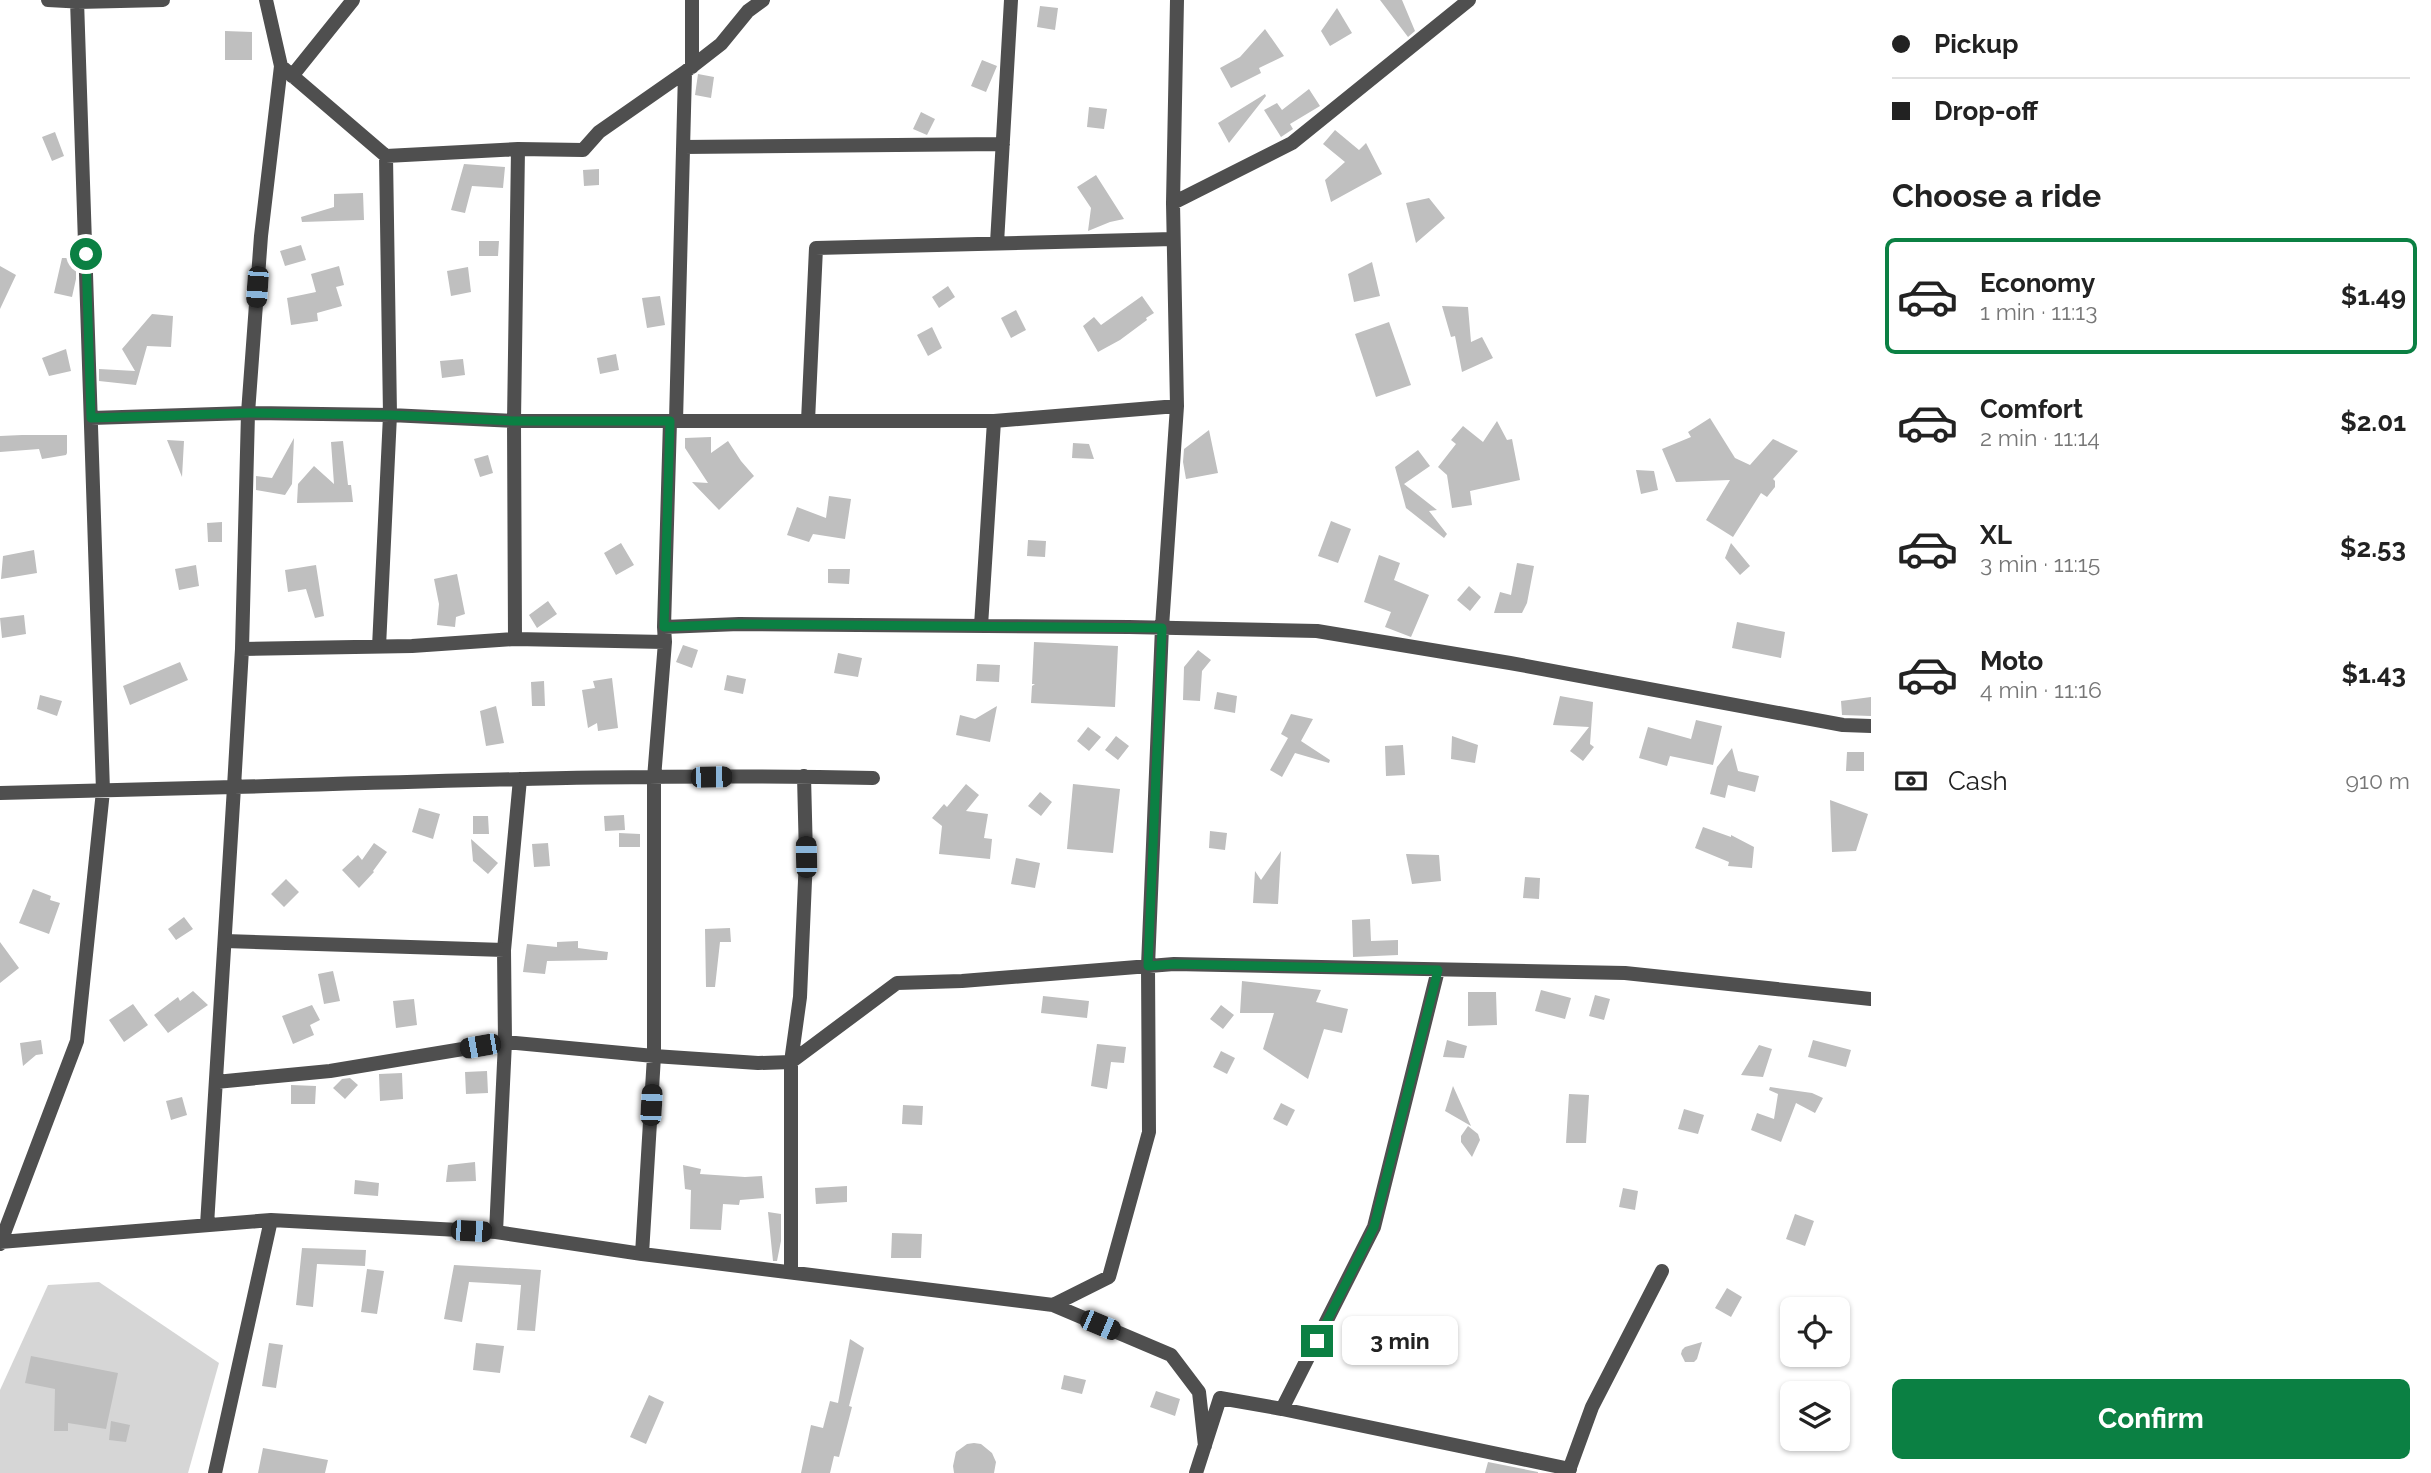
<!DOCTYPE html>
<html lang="en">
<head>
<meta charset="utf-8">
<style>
	:root { --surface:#fff; --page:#f2f2f2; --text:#222; --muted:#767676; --line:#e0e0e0; --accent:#0b8043 }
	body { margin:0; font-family:Raleway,sans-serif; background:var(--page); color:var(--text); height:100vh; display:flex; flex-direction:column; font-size:26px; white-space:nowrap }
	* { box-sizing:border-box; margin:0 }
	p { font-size:23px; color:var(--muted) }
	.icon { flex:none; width:38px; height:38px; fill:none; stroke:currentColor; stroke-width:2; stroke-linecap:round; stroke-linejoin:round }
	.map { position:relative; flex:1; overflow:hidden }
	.side { display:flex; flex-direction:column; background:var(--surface); width:560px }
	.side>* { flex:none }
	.hud { display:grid; align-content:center; height:154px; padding:0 21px; background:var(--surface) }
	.tools { position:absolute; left:1780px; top:1297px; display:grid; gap:14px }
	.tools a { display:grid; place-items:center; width:70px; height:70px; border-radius:10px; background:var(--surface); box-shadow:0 2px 5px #0004; font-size:35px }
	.end { position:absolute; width:32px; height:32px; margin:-16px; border:9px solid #0b8043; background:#fff; box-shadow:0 0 0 4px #fff }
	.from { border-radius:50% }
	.bubble { position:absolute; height:49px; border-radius:10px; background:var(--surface); box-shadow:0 2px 5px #0004; font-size:23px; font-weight:700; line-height:49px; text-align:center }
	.car { position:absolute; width:21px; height:42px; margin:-21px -10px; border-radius:9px; box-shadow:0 0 5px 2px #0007; background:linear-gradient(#222 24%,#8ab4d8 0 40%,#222 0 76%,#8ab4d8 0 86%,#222 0) }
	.hud b { display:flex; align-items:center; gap:24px; height:66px; font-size:26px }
	.hud b+b { border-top:2px solid var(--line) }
	.hud i { width:18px; height:18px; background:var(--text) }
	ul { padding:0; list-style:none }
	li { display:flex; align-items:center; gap:21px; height:116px; margin:0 14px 10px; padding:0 7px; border:4px solid transparent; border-radius:10px }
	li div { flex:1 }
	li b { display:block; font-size:26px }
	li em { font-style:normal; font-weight:700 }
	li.current { border-color:var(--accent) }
	li>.icon { width:63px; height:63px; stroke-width:1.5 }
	h2 { padding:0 21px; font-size:32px; line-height:84px }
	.pay { display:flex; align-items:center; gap:18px; height:77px; padding:0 21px; font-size:26px }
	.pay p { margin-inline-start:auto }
	.primary-button { display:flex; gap:14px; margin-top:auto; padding:14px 21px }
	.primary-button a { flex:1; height:80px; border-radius:10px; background:var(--accent); color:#fff; font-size:28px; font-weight:700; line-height:80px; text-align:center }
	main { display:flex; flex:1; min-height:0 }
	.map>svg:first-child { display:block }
	.green { fill:#d6d6d6 }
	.building { fill:#bfbfbf }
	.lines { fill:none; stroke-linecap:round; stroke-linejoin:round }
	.minor { stroke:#4f4f4f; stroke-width:14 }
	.route { stroke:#0b8043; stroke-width:9 }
</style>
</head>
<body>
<main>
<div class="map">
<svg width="1871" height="1473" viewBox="0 0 1871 1473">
	<rect width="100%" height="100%" fill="#fff"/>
	<path class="green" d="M 99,1282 L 219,1363 L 188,1473 L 0,1473 L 0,1390 L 48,1285 Z"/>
	<path class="building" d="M 1380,0 L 1402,0 L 1415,31 L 1408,37 Z
		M 1040,6 L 1058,8 L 1055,30 L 1037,27 Z
		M 1337,8 L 1352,33 L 1330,46 L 1321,31 Z
		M 1265,29 L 1284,56 L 1259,68 L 1261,73 L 1231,88 L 1220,68 L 1240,57 Z
		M 225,31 L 252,32 L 252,60 L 225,60 Z
		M 982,60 L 997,66 L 986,92 L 971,86 Z
		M 698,74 L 714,77 L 711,98 L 695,95 Z
		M 1309,89 L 1320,106 L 1290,124 L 1293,129 L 1281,137 L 1264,110 L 1277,103 L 1282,110 Z
		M 1265,94 L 1266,96 L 1229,143 L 1218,123 Z
		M 1089,107 L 1107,109 L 1104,129 L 1087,127 Z
		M 921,112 L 935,119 L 927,135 L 913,129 Z
		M 1335,130 L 1359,150 L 1366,143 L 1382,174 L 1331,202 L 1325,180 L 1345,162 L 1323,144 Z
		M 55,132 L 64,156 L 52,161 L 42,137 Z
		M 464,164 L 505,167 L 503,188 L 472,186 L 465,213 L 451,210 Z
		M 599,169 L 599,185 L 584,186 L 583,170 Z
		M 1096,175 L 1124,219 L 1110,222 L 1088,231 L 1091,208 L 1077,187 Z
		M 363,193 L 364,220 L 302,222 L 301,217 L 334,207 L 334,194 Z
		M 1429,198 L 1445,218 L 1416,243 L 1406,203 Z
		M 479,241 L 499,241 L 498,256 L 479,256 Z
		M 301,245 L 306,260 L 285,266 L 280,251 Z
		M 62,258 L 76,258 L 76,279 L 72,297 L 54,293 Z
		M 1372,262 L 1380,296 L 1354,302 L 1348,274 Z
		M 0,266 L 16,275 L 0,309 Z
		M 339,266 L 344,285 L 336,287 L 342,306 L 317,313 L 318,321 L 291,325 L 287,298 L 316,292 L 311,274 Z
		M 468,267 L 471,292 L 451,296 L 447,271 Z
		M 948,286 L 955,297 L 939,308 L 932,297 Z
		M 660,296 L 665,325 L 647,328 L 642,298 Z
		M 1142,296 L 1154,313 L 1146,318 L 1147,320 L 1120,340 L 1098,352 L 1083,326 L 1094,317 L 1101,325 Z
		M 1442,306 L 1468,307 L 1471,342 L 1482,337 L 1493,358 L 1462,372 L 1455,336 L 1451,337 Z
		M 1016,310 L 1026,330 L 1011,338 L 1001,318 Z
		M 152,314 L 173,316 L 171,347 L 147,346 L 136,385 L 99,381 L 99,369 L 135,371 L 122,349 Z
		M 1389,322 L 1411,385 L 1376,397 L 1355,334 Z
		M 932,327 L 942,348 L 928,356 L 917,335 Z
		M 66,349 L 71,371 L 49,376 L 42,358 Z
		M 616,354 L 619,370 L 600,374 L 597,358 Z
		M 463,359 L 465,375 L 442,378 L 440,361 Z
		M 1710,418 L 1735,458 L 1750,465 L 1773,439 L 1798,451 L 1773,479 L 1775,481 L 1775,487 L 1767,497 L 1761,493 L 1733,537 L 1706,520 L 1730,480 L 1676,482 L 1662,449 L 1691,437 L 1688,432 Z
		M 1497,421 L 1507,440 L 1512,439 L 1520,480 L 1470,491 L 1472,505 L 1452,508 L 1447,475 L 1438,467 L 1456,444 L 1451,440 L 1463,426 L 1483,442 Z
		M 1209,430 L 1218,473 L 1186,479 L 1183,462 L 1184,449 Z
		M 22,435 L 67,435 L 67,453 L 66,455 L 42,459 L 39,449 L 0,452 L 0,436 Z
		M 711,437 L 711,453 L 728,441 L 741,461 L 754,476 L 719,510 L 692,482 L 708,483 L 685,448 L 685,438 Z
		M 294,438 L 292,484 L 285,495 L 256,490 L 256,476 L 272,478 Z
		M 167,440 L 184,441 L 182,477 Z
		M 343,441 L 348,485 L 351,485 L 353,502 L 297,503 L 298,484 L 314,466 L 334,484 L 331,442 Z
		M 1073,443 L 1089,444 L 1094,459 L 1072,458 Z
		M 1418,450 L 1430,466 L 1404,484 L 1437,510 L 1429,511 L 1447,534 L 1444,538 L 1406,508 L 1395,467 Z
		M 488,455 L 493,473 L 480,477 L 474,459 Z
		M 1636,470 L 1654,471 L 1658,490 L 1641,494 Z
		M 829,496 L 851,499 L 845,539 L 813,534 L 809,542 L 787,535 L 797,507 L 826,518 Z
		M 1331,521 L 1351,529 L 1338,563 L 1318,556 Z
		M 222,522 L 222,542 L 208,542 L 207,523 Z
		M 1028,540 L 1046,541 L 1045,557 L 1027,556 Z
		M 621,543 L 634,565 L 616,575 L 604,553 Z
		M 1731,543 L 1750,566 L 1740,575 L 1725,558 Z
		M 34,550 L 37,573 L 1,579 L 3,556 Z
		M 1379,555 L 1400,563 L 1394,580 L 1429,595 L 1411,637 L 1385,627 L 1391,612 L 1364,602 Z
		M 1517,563 L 1534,566 L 1527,603 L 1522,613 L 1494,613 L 1500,592 L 1511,595 Z
		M 196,565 L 199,586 L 179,590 L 175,569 Z
		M 316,565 L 324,616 L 315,618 L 306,589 L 288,592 L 285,570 Z
		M 828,569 L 850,569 L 849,584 L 828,583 Z
		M 457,574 L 465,614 L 456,617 L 455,627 L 437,625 L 439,604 L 434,579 Z
		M 1469,586 L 1481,597 L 1470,611 L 1457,600 Z
		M 548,601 L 557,614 L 537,628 L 529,615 Z
		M 24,615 L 26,634 L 2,638 L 0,618 Z
		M 1737,622 L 1785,632 L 1781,658 L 1732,648 Z
		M 1034,642 L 1118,646 L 1115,707 L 1031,703 L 1032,686 L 1035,684 L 1032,684 Z
		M 683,645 L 698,650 L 692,668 L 676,662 Z
		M 1198,650 L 1211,660 L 1202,671 L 1200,701 L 1183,700 L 1184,667 Z
		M 838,653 L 862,658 L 858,677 L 834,673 Z
		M 180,662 L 188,680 L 130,705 L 123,686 Z
		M 977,664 L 1000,665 L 999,682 L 976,681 Z
		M 727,675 L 746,679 L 743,694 L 724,690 Z
		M 612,678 L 618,728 L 598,731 L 597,723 L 588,728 L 582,690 L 595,688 L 593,681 Z
		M 544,681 L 545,706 L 532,706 L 531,682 Z
		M 1217,692 L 1237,696 L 1235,713 L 1214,709 Z
		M 40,695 L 62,701 L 57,716 L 37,709 Z
		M 1560,696 L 1593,702 L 1590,744 L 1594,747 L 1583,761 L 1570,751 L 1589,727 L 1553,725 Z
		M 1871,697 L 1871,716 L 1842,715 L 1841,701 Z
		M 496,706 L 504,743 L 486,746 L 480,711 Z
		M 997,706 L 990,742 L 956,735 L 960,715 L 975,719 Z
		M 1291,714 L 1313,719 L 1301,741 L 1330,760 L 1329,763 L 1295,753 L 1282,777 L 1270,770 L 1288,738 L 1281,734 Z
		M 1696,720 L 1722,726 L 1713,765 L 1670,756 L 1667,766 L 1639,758 L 1648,727 L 1691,739 Z
		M 1088,727 L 1101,737 L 1089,751 L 1077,741 Z
		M 1116,736 L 1129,746 L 1118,760 L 1105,750 Z
		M 1452,736 L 1478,745 L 1475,763 L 1451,759 Z
		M 1403,745 L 1405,775 L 1386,776 L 1385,746 Z
		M 1732,748 L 1738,771 L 1759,776 L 1755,792 L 1728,785 L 1725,798 L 1710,794 L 1717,767 Z
		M 1847,752 L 1864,752 L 1864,771 L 1846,771 Z
		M 966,784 L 979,795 L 966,811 L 988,814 L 984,838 L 992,839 L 990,859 L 939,854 L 942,826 L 932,818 L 944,804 L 947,807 Z
		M 1073,784 L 1120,789 L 1113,853 L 1067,849 Z
		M 1040,792 L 1052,802 L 1041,816 L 1028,806 Z
		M 1830,800 L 1868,814 L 1856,851 L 1832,852 Z
		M 419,808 L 440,814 L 433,839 L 412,832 Z
		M 624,815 L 625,830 L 605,831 L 604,816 Z
		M 473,816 L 488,816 L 489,834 L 473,834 Z
		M 1703,827 L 1731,837 L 1731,835 L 1754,847 L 1752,868 L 1728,866 L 1729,862 L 1695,848 Z
		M 1210,831 L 1227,833 L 1225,850 L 1209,848 Z
		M 619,833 L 640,834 L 640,847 L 619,847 Z
		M 471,839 L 498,863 L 488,874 L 473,861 Z
		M 374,843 L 387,852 L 373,871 L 374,872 L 359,888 L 342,870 L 358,855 L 362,860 Z
		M 548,843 L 550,866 L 534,867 L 532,844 Z
		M 1281,851 L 1278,904 L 1253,903 L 1255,871 L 1261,880 Z
		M 1406,854 L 1439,855 L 1441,881 L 1412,884 Z
		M 1016,858 L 1040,863 L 1035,888 L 1011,884 Z
		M 1525,877 L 1540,878 L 1539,899 L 1523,898 Z
		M 286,879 L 299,892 L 284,907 L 271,894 Z
		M 33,889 L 51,896 L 50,900 L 60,903 L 49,934 L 19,923 Z
		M 184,917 L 193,929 L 176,940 L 168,929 Z
		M 1370,919 L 1371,941 L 1398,940 L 1398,955 L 1353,957 L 1352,920 Z
		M 730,928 L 731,942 L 720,942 L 715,987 L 706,987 L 705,929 Z
		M 578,941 L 578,948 L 608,952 L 607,960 L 547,961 L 545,974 L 523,972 L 527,944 L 557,947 L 557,942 Z
		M 0,942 L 19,968 L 0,983 Z
		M 333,971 L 340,1001 L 324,1004 L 318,974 Z
		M 1242,981 L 1321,990 L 1316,1002 L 1348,1009 L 1342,1033 L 1324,1029 L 1308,1079 L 1263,1049 L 1274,1013 L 1240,1013 Z
		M 1541,990 L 1571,998 L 1565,1019 L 1535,1011 Z
		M 193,991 L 208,1005 L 168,1033 L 154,1015 L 178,997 L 180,1001 Z
		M 1468,992 L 1496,992 L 1497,1025 L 1468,1026 Z
		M 1595,995 L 1610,999 L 1604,1020 L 1589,1016 Z
		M 1043,996 L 1089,1001 L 1087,1018 L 1041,1013 Z
		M 414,999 L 417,1025 L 396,1028 L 393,1001 Z
		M 133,1004 L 148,1025 L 124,1042 L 109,1020 Z
		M 312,1005 L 320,1020 L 310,1025 L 314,1035 L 293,1044 L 282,1016 Z
		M 1221,1005 L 1234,1015 L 1223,1029 L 1210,1019 Z
		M 41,1040 L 43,1054 L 36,1055 L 23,1066 L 20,1043 Z
		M 1447,1040 L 1467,1046 L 1464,1058 L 1443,1057 Z
		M 1813,1040 L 1851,1050 L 1846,1067 L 1808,1057 Z
		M 1097,1044 L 1126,1047 L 1124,1063 L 1111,1062 L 1107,1089 L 1091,1086 Z
		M 1759,1045 L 1772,1049 L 1763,1077 L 1741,1075 Z
		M 1221,1051 L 1235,1058 L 1227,1074 L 1213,1067 Z
		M 487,1071 L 488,1093 L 466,1094 L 465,1072 Z
		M 402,1073 L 403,1099 L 380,1101 L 379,1074 Z
		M 350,1078 L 358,1085 L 345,1099 L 333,1088 L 342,1079 Z
		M 291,1085 L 316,1086 L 315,1104 L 291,1104 Z
		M 1453,1086 L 1471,1126 L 1445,1111 Z
		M 1770,1087 L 1812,1093 L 1823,1098 L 1815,1113 L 1796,1103 L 1781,1142 L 1751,1130 L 1757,1113 L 1774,1119 L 1778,1094 L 1769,1090 Z
		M 1569,1094 L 1589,1095 L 1586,1143 L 1566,1143 Z
		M 182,1097 L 187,1115 L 171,1120 L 166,1101 Z
		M 1281,1103 L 1295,1110 L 1287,1126 L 1273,1119 Z
		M 903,1105 L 923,1106 L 922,1125 L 902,1124 Z
		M 1684,1109 L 1704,1115 L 1698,1134 L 1678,1129 Z
		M 1468,1126 L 1478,1134 L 1480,1140 L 1472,1157 L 1461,1142 L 1461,1136 Z
		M 475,1162 L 476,1181 L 446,1182 L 448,1165 Z
		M 683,1165 L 701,1169 L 700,1174 L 745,1177 L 762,1176 L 764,1198 L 740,1200 L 739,1205 L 723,1204 L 721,1230 L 690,1229 L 691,1190 L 685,1189 Z
		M 355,1180 L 379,1183 L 378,1196 L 354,1194 Z
		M 847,1186 L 847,1202 L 816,1204 L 815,1188 Z
		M 1623,1188 L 1638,1191 L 1635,1210 L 1619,1207 Z
		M 768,1212 L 781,1214 L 781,1241 L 777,1261 L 773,1261 Z
		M 1795,1214 L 1814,1221 L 1805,1246 L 1786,1239 Z
		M 892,1233 L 922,1234 L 921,1258 L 891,1258 Z
		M 302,1248 L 366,1250 L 365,1266 L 317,1264 L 313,1307 L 296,1305 Z
		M 454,1265 L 541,1270 L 535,1331 L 517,1330 L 521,1285 L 469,1282 L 462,1322 L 444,1319 Z
		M 367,1269 L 384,1271 L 377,1314 L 361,1312 Z
		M 1727,1288 L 1742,1297 L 1731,1317 L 1715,1308 Z
		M 850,1339 L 864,1348 L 849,1406 L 852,1407 L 839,1457 L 834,1456 L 830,1473 L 801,1473 L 811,1425 L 823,1428 L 830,1401 L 838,1403 Z
		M 1702,1342 L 1697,1359 L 1694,1362 L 1685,1362 L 1681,1354 L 1682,1350 L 1685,1347 Z
		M 269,1343 L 283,1345 L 276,1388 L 262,1386 Z
		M 476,1343 L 504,1346 L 500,1373 L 473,1370 Z
		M 31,1356 L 118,1373 L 106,1429 L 68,1423 L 68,1431 L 54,1431 L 55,1389 L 25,1383 Z
		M 1064,1375 L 1086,1380 L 1082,1394 L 1061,1389 Z
		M 1156,1391 L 1180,1399 L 1175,1416 L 1150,1407 Z
		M 649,1395 L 664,1402 L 646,1444 L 630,1437 Z
		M 111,1421 L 130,1425 L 126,1442 L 109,1440 Z
		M 974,1443 L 981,1444 L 992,1453 L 996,1462 L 994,1473 L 954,1473 L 953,1466 L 956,1452 L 967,1444 Z
		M 263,1448 L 328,1460 L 325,1473 L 258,1473 Z
		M 1488,1462 L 1538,1472 L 1538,1473 L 1485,1473 Z"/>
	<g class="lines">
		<path class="minor" d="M 48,0 L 85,2
			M 266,0 L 281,66 L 261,236 L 248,413 L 390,415 L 379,647
			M 692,0 L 692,67
			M 1177,0 L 1173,203 L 1177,406 L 1162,627 L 1148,966 L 1149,1132 L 1109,1277 L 1053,1305 L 1171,1355 L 1199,1392 L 1205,1446
			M 77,2 L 163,0
			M 281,66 L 386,156
			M 292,76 L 353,0
			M 683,147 L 1003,144
			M 1173,203 L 1292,143 L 1469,0
			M 997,243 L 1011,0
			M 91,418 L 248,413 L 242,649
			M 670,421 L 994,421 L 981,626
			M 676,421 L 685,72 L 721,44 L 748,11 L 763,0
			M 808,421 L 816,248 L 1173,239
			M 994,421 L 1177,406
			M 664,627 L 670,421 L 514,421 L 518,149 L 583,150 L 599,132 L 685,72
			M 515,639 L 514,421 L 390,415 L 386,156 L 518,149
			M 0,793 L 234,787 L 242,649 L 412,646 L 515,639 L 665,642 L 664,627 L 739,624 L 1129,627 L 1317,631 L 1510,663 L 1843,725 L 1871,726
			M 225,941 L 504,950 L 505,1042 L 496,1232
			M 504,950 L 520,779
			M 216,1082 L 330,1071 L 505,1042 L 654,1056 L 758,1063 L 791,1062 L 897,983 L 962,981 L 1174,964 L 1625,973 L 1871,999
			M 207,1225 L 234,787 C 447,781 660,773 873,778
			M 0,1242 L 271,1220 L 496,1232 L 642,1254 L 1053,1305
			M 0,1244 L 77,1041 L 103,791 L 77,0
			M 642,1254 L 654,1056 L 654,778 L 665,642
			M 791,1272 L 791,1062 L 800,997 L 806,857 L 804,776
			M 1282,1409 L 1570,1469
			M 215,1473 L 271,1220
			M 1196,1473 L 1220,1398 L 1282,1409 L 1374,1227 L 1438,970
			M 1568,1473 L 1592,1407 L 1662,1271"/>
	</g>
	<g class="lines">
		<path class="route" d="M 86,254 L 91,418 L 248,413 L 390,415 L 514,421 L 670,421 L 664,627 L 739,624 L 1162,628 L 1148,966 L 1174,964 L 1438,970 L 1374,1227 L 1317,1341"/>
	</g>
</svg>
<div class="tools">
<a><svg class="icon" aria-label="locate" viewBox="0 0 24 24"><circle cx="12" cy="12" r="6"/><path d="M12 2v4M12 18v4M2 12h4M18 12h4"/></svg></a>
<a><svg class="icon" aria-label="layers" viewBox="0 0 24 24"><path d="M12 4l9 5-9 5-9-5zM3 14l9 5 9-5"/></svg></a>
</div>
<i class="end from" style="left:86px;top:254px"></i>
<i class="end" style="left:1317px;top:1341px"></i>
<div class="bubble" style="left:1342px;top:1316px;width:116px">3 min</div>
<i class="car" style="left:257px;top:287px;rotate:184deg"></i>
<i class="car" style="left:711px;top:777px;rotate:89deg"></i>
<i class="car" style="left:806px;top:857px;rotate:359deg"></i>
<i class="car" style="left:480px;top:1046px;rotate:260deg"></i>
<i class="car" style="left:651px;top:1105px;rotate:3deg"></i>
<i class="car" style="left:471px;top:1231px;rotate:93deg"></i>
<i class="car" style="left:1100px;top:1325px;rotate:113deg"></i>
</div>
<section class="side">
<div class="hud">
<b><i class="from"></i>Pickup</b>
<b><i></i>Drop-off</b>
</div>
<h2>Choose a ride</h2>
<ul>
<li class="current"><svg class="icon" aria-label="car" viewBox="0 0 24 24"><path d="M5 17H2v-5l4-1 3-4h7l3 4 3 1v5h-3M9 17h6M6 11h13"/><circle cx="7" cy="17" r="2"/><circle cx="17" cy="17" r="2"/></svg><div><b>Economy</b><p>1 min · 11:13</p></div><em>$1.49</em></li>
<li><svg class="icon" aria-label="car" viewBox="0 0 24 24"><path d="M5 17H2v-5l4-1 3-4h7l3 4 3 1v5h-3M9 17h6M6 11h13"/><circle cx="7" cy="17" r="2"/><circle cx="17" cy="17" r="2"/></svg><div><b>Comfort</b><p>2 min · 11:14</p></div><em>$2.01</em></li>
<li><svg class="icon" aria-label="car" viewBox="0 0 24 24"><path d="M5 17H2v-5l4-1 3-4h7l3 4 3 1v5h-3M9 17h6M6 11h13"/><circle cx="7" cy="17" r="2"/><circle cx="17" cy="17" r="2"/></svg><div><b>XL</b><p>3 min · 11:15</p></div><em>$2.53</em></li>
<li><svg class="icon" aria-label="car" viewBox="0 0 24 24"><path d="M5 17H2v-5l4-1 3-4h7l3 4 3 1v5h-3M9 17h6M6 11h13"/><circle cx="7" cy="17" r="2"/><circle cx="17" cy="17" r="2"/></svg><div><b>Moto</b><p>4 min · 11:16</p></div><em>$1.43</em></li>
</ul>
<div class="pay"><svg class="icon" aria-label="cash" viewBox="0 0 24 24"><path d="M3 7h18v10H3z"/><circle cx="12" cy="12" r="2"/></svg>Cash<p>910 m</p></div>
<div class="primary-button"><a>Confirm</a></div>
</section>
</main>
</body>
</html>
